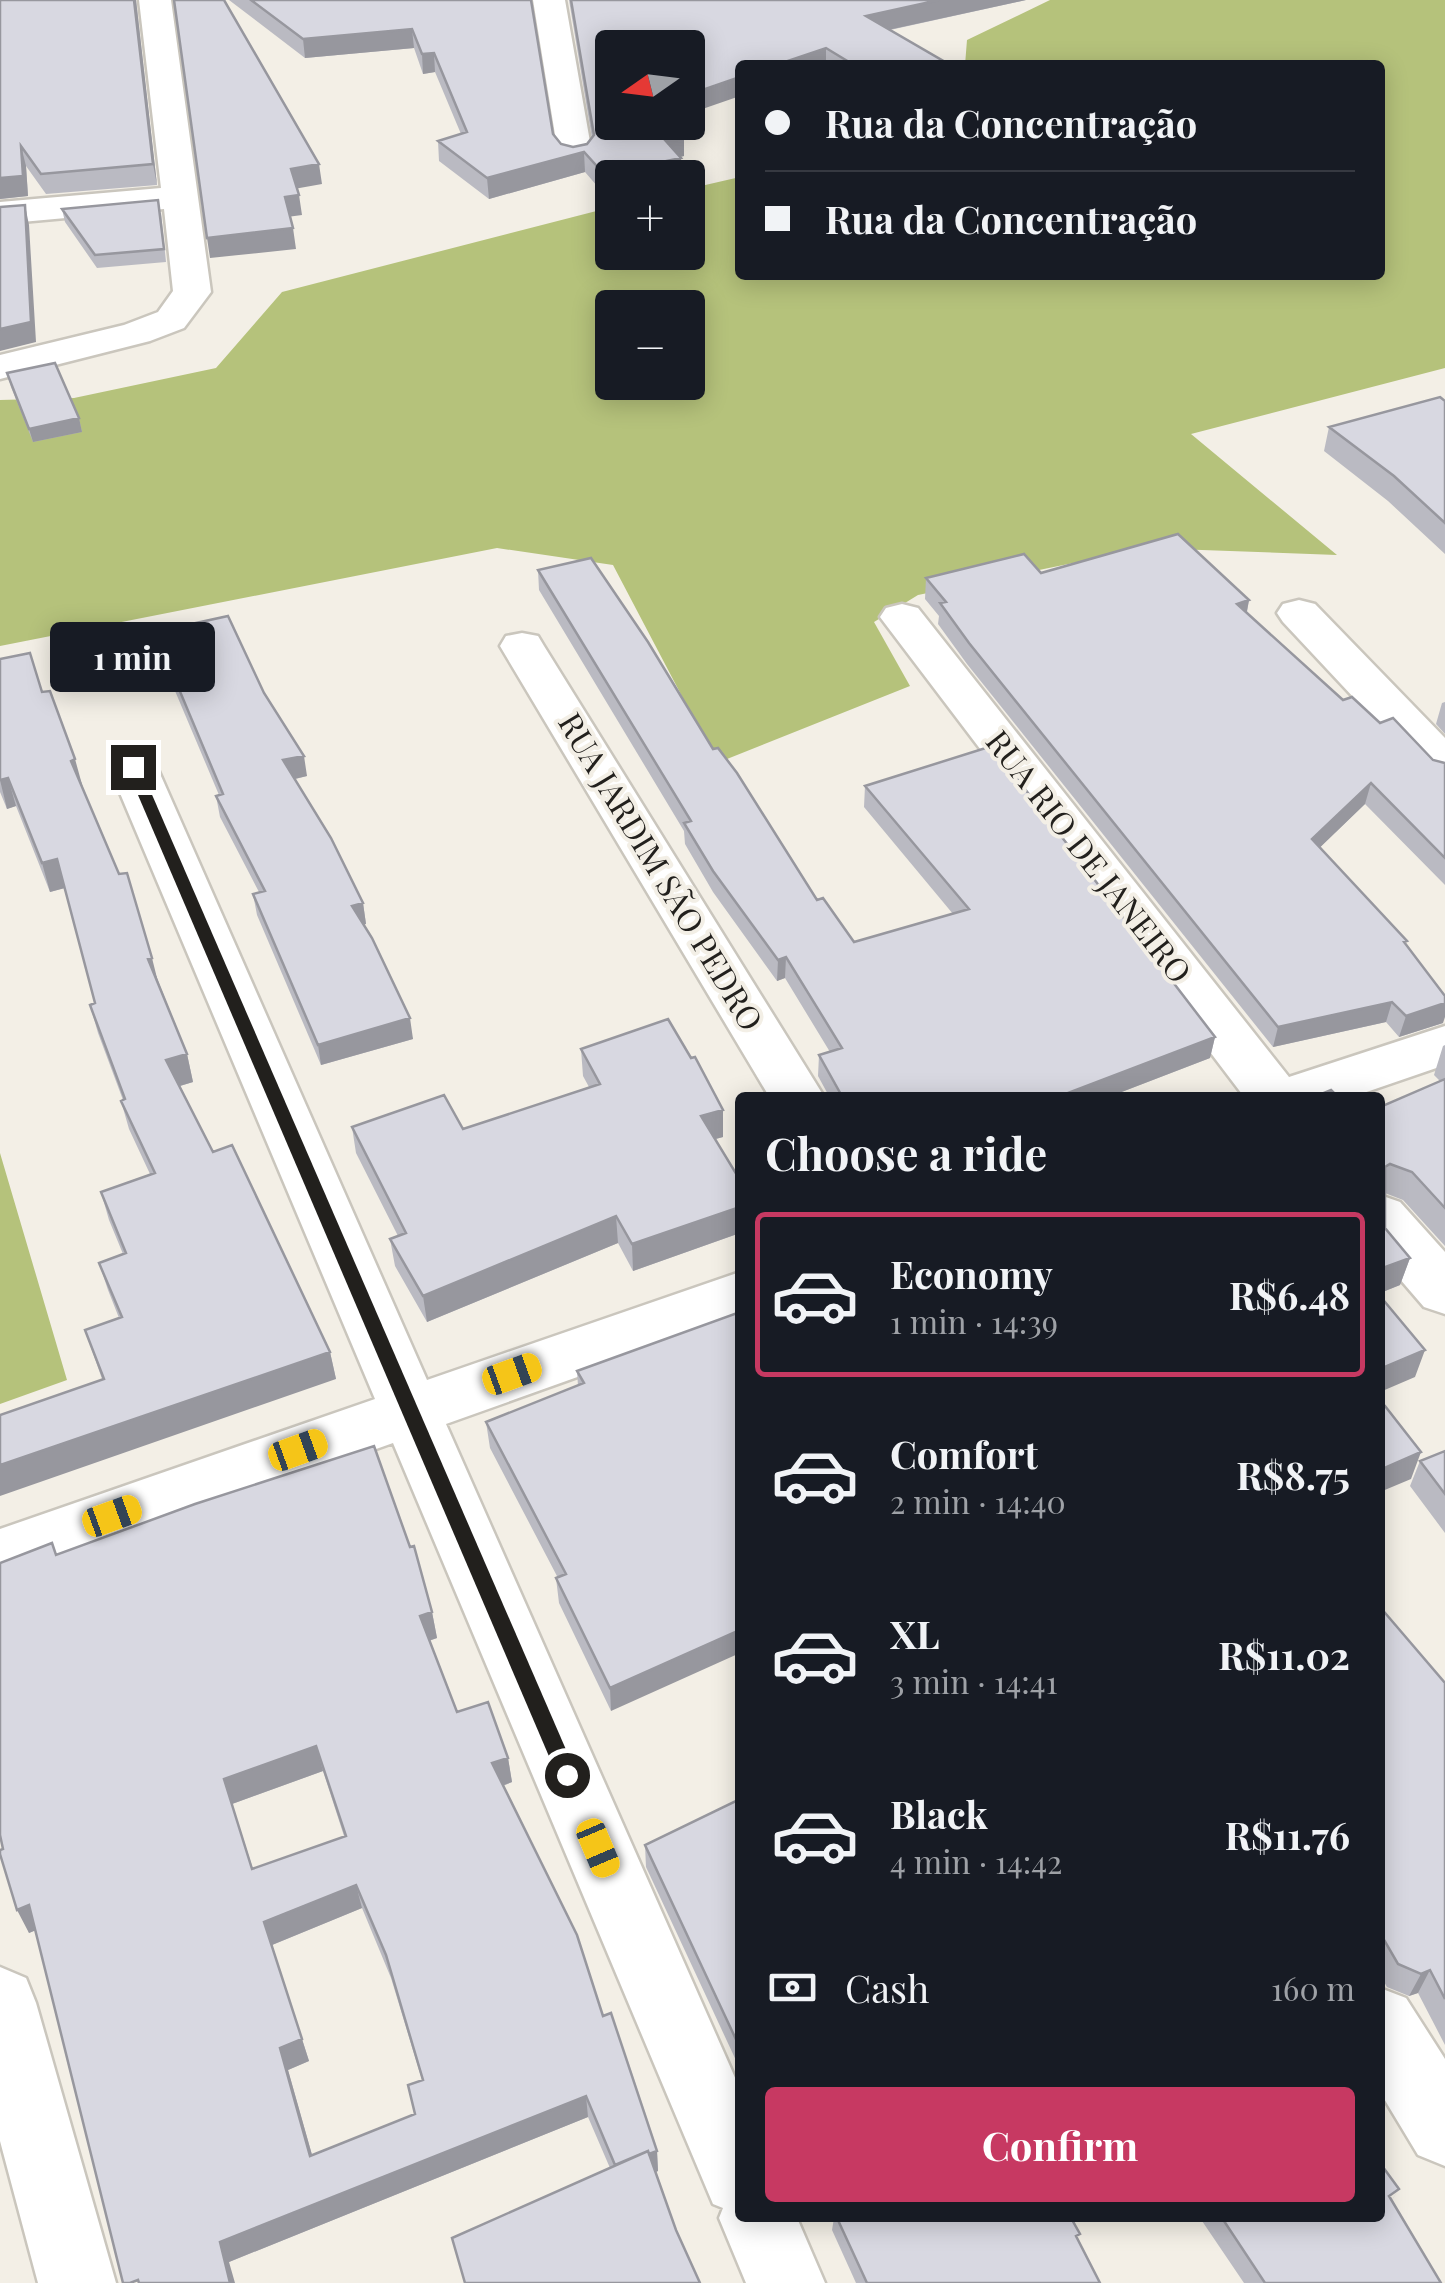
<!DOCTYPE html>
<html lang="en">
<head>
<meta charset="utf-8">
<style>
	:root { --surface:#171b24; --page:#20242c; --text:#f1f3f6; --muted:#9ea1a6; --line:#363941; --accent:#c73962 }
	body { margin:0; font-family:"Playfair Display",serif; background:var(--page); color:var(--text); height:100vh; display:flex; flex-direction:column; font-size:38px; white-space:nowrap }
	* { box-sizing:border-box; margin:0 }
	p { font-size:32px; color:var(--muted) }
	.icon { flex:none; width:55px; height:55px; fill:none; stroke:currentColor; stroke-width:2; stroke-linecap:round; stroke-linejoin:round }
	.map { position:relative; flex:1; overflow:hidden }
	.side { position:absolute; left:735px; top:1092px; width:650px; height:1130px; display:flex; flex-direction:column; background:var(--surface); border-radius:10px; box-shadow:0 5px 25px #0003 }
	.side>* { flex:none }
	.guide { position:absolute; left:735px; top:60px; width:650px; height:220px; border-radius:10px; box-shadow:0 5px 25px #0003; display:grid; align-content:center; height:220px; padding:0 30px; background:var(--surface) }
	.needle { width:65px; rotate:256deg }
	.controls { position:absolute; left:595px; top:30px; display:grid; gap:20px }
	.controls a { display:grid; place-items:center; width:110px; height:110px; border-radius:10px; background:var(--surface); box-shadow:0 5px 25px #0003; font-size:50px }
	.end { position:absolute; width:45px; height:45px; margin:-22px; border:12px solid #22201d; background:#fff; box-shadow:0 0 0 5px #fff }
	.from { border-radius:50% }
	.bubble { position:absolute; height:70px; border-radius:10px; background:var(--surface); box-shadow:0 5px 25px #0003; font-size:32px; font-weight:700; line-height:70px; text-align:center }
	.car { position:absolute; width:30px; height:60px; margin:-30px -15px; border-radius:12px; box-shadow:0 0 8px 2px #0007; background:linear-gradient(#f5c518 24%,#345 0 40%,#f5c518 0 76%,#345 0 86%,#f5c518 0) }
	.guide b { display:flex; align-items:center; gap:35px; height:95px; font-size:38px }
	.guide b+b { border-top:2px solid var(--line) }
	.guide i { width:25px; height:25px; background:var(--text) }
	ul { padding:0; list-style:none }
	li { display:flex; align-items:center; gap:30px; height:165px; margin:0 20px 15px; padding:0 10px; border:5px solid transparent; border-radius:10px }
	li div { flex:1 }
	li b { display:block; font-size:38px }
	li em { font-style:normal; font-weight:700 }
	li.selected { border-color:var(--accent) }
	li>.icon { width:90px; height:90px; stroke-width:1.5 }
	h2 { padding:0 30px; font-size:45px; line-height:120px }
	.pay { display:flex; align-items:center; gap:25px; height:110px; padding:0 30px; font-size:38px }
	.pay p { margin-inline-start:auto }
	.button { display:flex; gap:20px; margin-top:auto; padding:20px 30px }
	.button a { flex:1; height:115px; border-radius:10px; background:var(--accent); color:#fff; font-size:40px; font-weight:700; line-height:115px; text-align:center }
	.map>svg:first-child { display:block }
	.forest { fill:#b5c27b; fill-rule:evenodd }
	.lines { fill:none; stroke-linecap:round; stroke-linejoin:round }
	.minor-casing { stroke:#cac6bd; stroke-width:5 }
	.minor { fill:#fff; fill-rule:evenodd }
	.wall { fill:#babac2; fill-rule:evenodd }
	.shaded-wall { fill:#97979e }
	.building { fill:#d8d8e1; stroke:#97979e; stroke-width:2.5; fill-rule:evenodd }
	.route { fill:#22201d }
	.labels { text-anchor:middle; stroke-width:8; stroke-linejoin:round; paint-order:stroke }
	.street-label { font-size:32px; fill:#22201d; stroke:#f3efe6 }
</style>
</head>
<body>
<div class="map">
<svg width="1445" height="2283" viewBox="0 0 1445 2283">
	<rect width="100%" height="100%" fill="#f3efe6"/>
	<path class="forest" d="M 1050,0 L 1445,0 L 1445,368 L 1191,434 L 1337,555 L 1146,548 L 918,595 L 874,622 L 910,686 L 717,763 L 613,565 L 497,548 L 0,646 L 0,400 L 74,398 L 216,368 L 282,292 L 612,207 L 612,252 L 688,252 L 688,189 L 740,177 L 740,275 L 1380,275 L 1380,65 L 965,65 L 967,40 ZM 612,308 L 688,308 L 688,382 L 612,382 Z
		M 0,1153 L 67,1380 L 0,1404 Z"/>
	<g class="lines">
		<g class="minor-casing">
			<path id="minor" d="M 139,0 L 171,0 L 211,292 L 184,328 L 150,341 L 0,379 L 0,355 L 124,325 L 158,312 L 173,291 L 164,209 L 0,224 L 0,202 L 161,188 Z
				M 533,0 L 565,0 L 592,153 L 587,160 L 575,163 L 563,160 L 558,153 Z
				M 1299,600 L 1315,604 L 1445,738 L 1445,781 L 1428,777 L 1283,622 L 1277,613 L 1283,604 Z
				M 902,604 L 918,608 L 1289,1077 L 1445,1026 L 1445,1065 L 1349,1098 L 1245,1098 L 880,617 L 886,608 Z
				M 522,633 L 538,636 L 544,646 L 825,1098 L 770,1098 L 500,646 L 506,636 Z
				M 133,752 L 150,756 L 157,767 L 427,1380 L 740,1272 L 740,1319 L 446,1424 L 740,2089 L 740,2218 L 797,2218 L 825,2283 L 746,2283 L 719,2218 L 723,2208 L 713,2204 L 393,1443 L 0,1583 L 0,1529 L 375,1399 L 109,767 L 116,756 Z
				M 1380,1195 L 1400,1202 L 1445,1252 L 1445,1314 L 1424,1307 L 1380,1256 Z
				M 0,1967 L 26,1978 L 36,2003 L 116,2283 L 38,2283 L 0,2141 Z
				M 1380,1988 L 1406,1998 L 1445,2059 L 1445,2166 L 1418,2155 L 1380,2092 Z"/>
		</g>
		<use href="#minor" class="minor"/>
	</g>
	<path class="wall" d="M 0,0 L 136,0 L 157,185 L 46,194 L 26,166 L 28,196 L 0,199 Z
		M 229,0 L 531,0 L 553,134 L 561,144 L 573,147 L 587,144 L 592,138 L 569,0 L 1026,0 L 890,30 L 945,65 L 740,65 L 612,122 L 684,122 L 684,156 L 680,157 L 682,178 L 612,178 L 612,192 L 604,194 L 585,172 L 489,199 L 439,161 L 438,141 L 461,134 L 435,72 L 423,74 L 414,48 L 305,58 Z
		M 62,209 L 161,213 L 166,262 L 97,268 L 65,222 Z
		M 7,373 L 79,418 L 82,432 L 33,442 L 11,387 Z
		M 1445,401 L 1445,554 L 1388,501 L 1324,451 L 1329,427 Z
		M 538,570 L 713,749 L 817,900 L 854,942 L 953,914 L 864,807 L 865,786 L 1215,1037 L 1210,1058 L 1106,1098 L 830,1098 L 818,1076 L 819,1055 L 830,1052 L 785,978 L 777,981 L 713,892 L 685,844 L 684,831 L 539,590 Z
		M 1041,573 L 1249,600 L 1247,612 L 1343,700 L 1380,723 L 1433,760 L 1445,763 L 1445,885 L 1365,804 L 1320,847 L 1406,945 L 1443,1023 L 1399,1037 L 1386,1022 L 1273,1047 L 967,664 L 938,624 L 939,616 L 925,599 L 926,578 Z
		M 155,632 L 264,693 L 307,776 L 295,779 L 363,903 L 366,924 L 364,924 L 413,1039 L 321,1065 L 257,915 L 253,894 L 259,892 L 220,817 L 216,796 L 219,795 L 159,653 Z
		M 0,659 L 42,692 L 82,788 L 187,1054 L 193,1082 L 180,1086 L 213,1152 L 330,1352 L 336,1379 L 102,1379 L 85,1330 L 119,1318 L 108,1290 L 99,1263 L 123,1254 L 109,1220 L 101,1192 L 150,1174 L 129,1129 L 121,1101 L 123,1100 L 98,1033 L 90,1005 L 95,1003 L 64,888 L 50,892 L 16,806 L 7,809 L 0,792 Z
		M 1445,702 L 1445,734 L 1436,724 L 1442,703 Z
		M 1445,1045 L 1445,1246 L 1403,1200 L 1385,1193 L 1385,1228 L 1410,1258 L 1400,1285 L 1380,1293 L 1380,1107 L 1440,1081 L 1434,1075 L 1443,1046 Z
		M 581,1049 L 723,1137 L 715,1139 L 740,1180 L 740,1233 L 633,1271 L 618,1243 L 427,1322 L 395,1266 L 390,1239 L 398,1236 L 356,1153 L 352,1127 L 463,1129 L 589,1087 L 583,1076 Z
		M 740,1312 L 611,1711 L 559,1603 L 556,1578 L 558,1578 L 490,1448 L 486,1422 L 578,1386 L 577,1371 Z
		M 1445,1451 L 1445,1533 L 1410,1486 L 1420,1461 Z
		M 56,1555 L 432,1612 L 437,1638 L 429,1641 L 457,1712 L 508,1758 L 512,1782 L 503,1786 L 603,2016 L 657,2151 L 658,2171 L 656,2172 L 610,2168 L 588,2117 L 229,2262 L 36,1930 L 29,1933 L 3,1849 ZM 323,1771 L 344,1836 L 253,1869 L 232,1804 ZM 362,1908 L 391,1978 L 422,2080 L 415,2114 L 312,2155 L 288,2070 L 309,2061 L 272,1945 Z
		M 1380,1607 L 1445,1683 L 1445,2045 L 1418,1993 L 1409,1996 L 1387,1987 L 1380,1975 Z
		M 740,1799 L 740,2069 L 646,1867 L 645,1845 Z
		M 1399,2189 L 1392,2200 L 1441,2283 L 1244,2283 L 1200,2218 L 1380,2218 Z
		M 834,2218 L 1071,2218 L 1078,2241 L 1100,2283 L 856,2283 L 832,2230 Z"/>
	<path class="shaded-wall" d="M 134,0 L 136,0 L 157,185 L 153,164 Z
		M 939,0 L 1026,0 L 865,35 L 866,16 Z
		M 412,29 L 414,48 L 305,58 L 303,39 Z
		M 826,48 L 826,65 L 776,65 Z
		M 434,53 L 435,72 L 423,74 L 422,54 Z
		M 740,77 L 740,96 L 688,114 L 688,95 Z
		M 668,122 L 684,122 L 684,135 L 668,139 Z
		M 684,136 L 684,156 L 665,160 L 665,140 Z
		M 21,146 L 26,166 L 28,196 L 0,199 L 0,178 Z
		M 584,152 L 585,172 L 489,199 L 487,178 Z
		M 681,158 L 682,178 L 612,178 L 612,192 L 604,194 L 604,174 Z
		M 319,164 L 322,184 L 294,189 L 291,169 Z
		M 299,195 L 302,215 L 287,217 L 285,197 Z
		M 25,205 L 29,225 L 36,342 L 0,351 L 0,329 Z
		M 293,228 L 296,249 L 210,258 L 207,238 Z
		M 79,418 L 82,432 L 33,442 L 29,429 Z
		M 1249,600 L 1245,621 L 1237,604 Z
		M 304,756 L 307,776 L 286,781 L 283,760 Z
		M 75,759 L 83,788 L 71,761 Z
		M 8,778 L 16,806 L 7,809 L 0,780 Z
		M 1371,783 L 1365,804 L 1307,860 L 1312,839 Z
		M 57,859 L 65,888 L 50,892 L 42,863 Z
		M 363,903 L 366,924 L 355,927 L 352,906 Z
		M 786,957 L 785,978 L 777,981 L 778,960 Z
		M 152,958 L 159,986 L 148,959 Z
		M 1392,1002 L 1386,1022 L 1273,1047 L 1278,1027 Z
		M 1445,1003 L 1445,1017 L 1443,1023 L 1399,1037 L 1406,1016 Z
		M 410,1018 L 413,1039 L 321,1065 L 318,1045 Z
		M 1215,1037 L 1210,1058 L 1106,1098 L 1055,1098 Z
		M 187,1054 L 193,1082 L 173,1088 L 166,1060 Z
		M 723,1110 L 723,1137 L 701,1143 L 701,1116 Z
		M 740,1207 L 740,1233 L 633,1271 L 632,1244 Z
		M 616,1216 L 618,1243 L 427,1322 L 423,1296 Z
		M 1410,1258 L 1400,1285 L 1380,1293 L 1380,1269 Z
		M 1425,1350 L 1415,1377 L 1380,1392 L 1380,1369 Z
		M 330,1352 L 336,1379 L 0,1496 L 0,1465 Z
		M 1421,1452 L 1411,1479 L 1380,1492 L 1380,1470 Z
		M 432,1612 L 437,1638 L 425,1642 L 420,1616 Z
		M 740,1630 L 740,1653 L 611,1711 L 610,1688 Z
		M 316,1746 L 323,1771 L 232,1804 L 224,1779 Z
		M 508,1758 L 512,1782 L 496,1788 L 492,1763 Z
		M 356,1885 L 362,1908 L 272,1945 L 309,2061 L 288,2070 L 318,2176 L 310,2156 L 280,2048 L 264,1922 Z
		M 29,1905 L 41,1928 L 29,1933 L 17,1910 Z
		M 1430,1970 L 1418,1993 L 1409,1996 L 1421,1974 Z
		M 586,2096 L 588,2117 L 229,2262 L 235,2283 L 230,2283 L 220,2242 Z
		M 657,2151 L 658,2171 L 618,2187 L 616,2166 Z"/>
	<path class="building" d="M 0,0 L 134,0 L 153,164 L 41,174 L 21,146 L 23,176 L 0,178 Z
		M 174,0 L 224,0 L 319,164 L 291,169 L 299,195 L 285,197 L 293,228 L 207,238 Z
		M 251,0 L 531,0 L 553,134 L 561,144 L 573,147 L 587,144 L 594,135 L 571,0 L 939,0 L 866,16 L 945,62 L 935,65 L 854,65 L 826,48 L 776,65 L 740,65 L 740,77 L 688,95 L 688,48 L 612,48 L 612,122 L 671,122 L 684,136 L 665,140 L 681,158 L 604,174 L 584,152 L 487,178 L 438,141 L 467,132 L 434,53 L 422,54 L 412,29 L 303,39 Z
		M 158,200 L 164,249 L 95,255 L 62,209 Z
		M 25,205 L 31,322 L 0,329 L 0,207 Z
		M 55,363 L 79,418 L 29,429 L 7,373 Z
		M 1440,397 L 1445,401 L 1445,523 L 1394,476 L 1329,427 Z
		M 1178,534 L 1249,600 L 1237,604 L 1343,700 L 1352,697 L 1380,723 L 1393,718 L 1433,760 L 1445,763 L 1445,858 L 1371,783 L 1312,839 L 1407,941 L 1404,942 L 1445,996 L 1445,1003 L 1406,1016 L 1392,1002 L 1278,1027 L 969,643 L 940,603 L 946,602 L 926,578 L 1024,554 L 1041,573 Z
		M 591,558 L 648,642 L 713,749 L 718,748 L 737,773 L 817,900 L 823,898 L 854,942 L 969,909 L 865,786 L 992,746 L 1215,1037 L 1055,1098 L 843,1098 L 819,1055 L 842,1048 L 786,957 L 778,960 L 713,871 L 684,823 L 691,821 L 538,570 Z
		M 228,616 L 264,693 L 304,756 L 283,760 L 331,838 L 363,903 L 352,906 L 372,938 L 410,1018 L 318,1045 L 253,894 L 265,891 L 216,796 L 223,794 L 155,632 Z
		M 30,653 L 42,692 L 50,691 L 75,759 L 71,761 L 119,874 L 127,873 L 152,958 L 148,959 L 187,1054 L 166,1060 L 213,1152 L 232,1145 L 330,1352 L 0,1465 L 0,1415 L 104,1379 L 85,1330 L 122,1317 L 99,1263 L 126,1253 L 101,1192 L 155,1173 L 121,1101 L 125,1099 L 90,1005 L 95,1003 L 57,859 L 42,863 L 8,778 L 0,780 L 0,659 Z
		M 668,1019 L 691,1058 L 695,1057 L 723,1110 L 701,1116 L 740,1180 L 740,1207 L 632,1244 L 616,1216 L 423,1296 L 390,1239 L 406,1233 L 352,1127 L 444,1095 L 463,1129 L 600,1084 L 581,1049 Z
		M 1445,1079 L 1445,1208 L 1412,1172 L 1390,1164 L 1385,1167 L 1385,1228 L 1410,1258 L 1380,1269 L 1380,1107 Z
		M 1331,1090 L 1339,1098 L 1312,1098 Z
		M 1380,1296 L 1425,1350 L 1380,1369 Z
		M 740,1312 L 740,1630 L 610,1688 L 556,1578 L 566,1574 L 486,1422 L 584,1383 L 577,1371 Z
		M 1385,1406 L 1421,1452 L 1380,1470 L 1380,1408 Z
		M 374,1446 L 410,1547 L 414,1546 L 432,1612 L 420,1616 L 457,1712 L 488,1702 L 508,1758 L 492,1763 L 577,1935 L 603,2016 L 611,2013 L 657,2151 L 649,2154 L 648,2151 L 615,2165 L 586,2096 L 220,2242 L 230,2283 L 139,2283 L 138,2280 L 130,2283 L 123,2283 L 29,1905 L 17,1910 L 0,1854 L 0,1850 L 3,1849 L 0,1835 L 0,1563 L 52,1543 L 56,1555 L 195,1504 ZM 316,1746 L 346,1836 L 252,1869 L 224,1779 ZM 356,1885 L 386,1955 L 423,2080 L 408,2085 L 415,2114 L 310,2156 L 280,2048 L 302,2039 L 264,1922 Z
		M 1445,1451 L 1445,1494 L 1420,1461 Z
		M 1380,1607 L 1445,1683 L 1445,1999 L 1430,1970 L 1421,1974 L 1398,1964 L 1380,1933 Z
		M 740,1799 L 740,2048 L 645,1845 Z
		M 648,2151 L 676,2230 L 700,2283 L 465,2283 L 452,2238 Z
		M 1380,2163 L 1399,2189 L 1389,2196 L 1441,2283 L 1265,2283 L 1222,2218 L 1380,2218 Z
		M 837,2218 L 1071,2218 L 1080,2234 L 1076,2236 L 1100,2283 L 867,2283 Z"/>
	<path class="route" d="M 133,763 L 140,767 L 577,1775 L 574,1782 L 567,1784 L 557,1775 L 126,767 Z"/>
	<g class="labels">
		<g class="street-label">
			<text transform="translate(1088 857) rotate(52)" y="11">RUA RIO DE JANEIRO</text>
			<text transform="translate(660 872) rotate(59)" y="11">RUA JARDIM SÃO PEDRO</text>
		</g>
	</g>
</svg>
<div class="controls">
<a><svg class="needle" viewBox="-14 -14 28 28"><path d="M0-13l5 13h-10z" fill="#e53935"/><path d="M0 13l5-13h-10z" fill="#9ea1a6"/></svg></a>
<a>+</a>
<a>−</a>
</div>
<i class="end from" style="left:567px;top:1775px"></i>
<i class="end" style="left:133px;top:767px"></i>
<div class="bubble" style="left:50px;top:622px;width:165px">1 min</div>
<i class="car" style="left:512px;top:1374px;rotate:70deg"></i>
<i class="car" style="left:298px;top:1450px;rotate:70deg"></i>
<i class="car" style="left:112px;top:1516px;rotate:70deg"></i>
<i class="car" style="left:598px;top:1848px;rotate:157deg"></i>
<div class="guide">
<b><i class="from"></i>Rua da Concentração</b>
<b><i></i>Rua da Concentração</b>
</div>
<section class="side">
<h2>Choose a ride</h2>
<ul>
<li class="selected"><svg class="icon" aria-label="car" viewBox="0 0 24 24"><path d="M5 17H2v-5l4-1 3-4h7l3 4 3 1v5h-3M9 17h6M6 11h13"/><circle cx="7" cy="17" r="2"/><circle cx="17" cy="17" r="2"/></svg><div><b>Economy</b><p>1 min · 14:39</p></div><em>R$6.48</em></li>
<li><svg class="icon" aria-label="car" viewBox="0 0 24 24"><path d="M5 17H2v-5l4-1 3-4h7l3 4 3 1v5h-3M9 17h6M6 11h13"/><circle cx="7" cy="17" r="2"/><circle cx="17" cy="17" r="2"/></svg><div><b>Comfort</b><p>2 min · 14:40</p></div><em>R$8.75</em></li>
<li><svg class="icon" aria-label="car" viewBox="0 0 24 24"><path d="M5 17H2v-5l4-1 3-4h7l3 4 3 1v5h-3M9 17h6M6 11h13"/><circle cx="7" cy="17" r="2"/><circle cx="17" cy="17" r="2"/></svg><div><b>XL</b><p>3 min · 14:41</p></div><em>R$11.02</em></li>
<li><svg class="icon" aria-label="car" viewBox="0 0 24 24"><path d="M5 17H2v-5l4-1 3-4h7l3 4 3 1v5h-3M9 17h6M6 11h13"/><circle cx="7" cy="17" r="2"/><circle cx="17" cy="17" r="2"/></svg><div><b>Black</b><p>4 min · 14:42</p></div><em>R$11.76</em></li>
</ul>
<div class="pay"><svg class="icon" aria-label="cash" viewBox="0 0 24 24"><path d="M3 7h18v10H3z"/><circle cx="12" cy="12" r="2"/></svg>Cash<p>160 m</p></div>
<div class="button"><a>Confirm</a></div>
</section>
</div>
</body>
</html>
